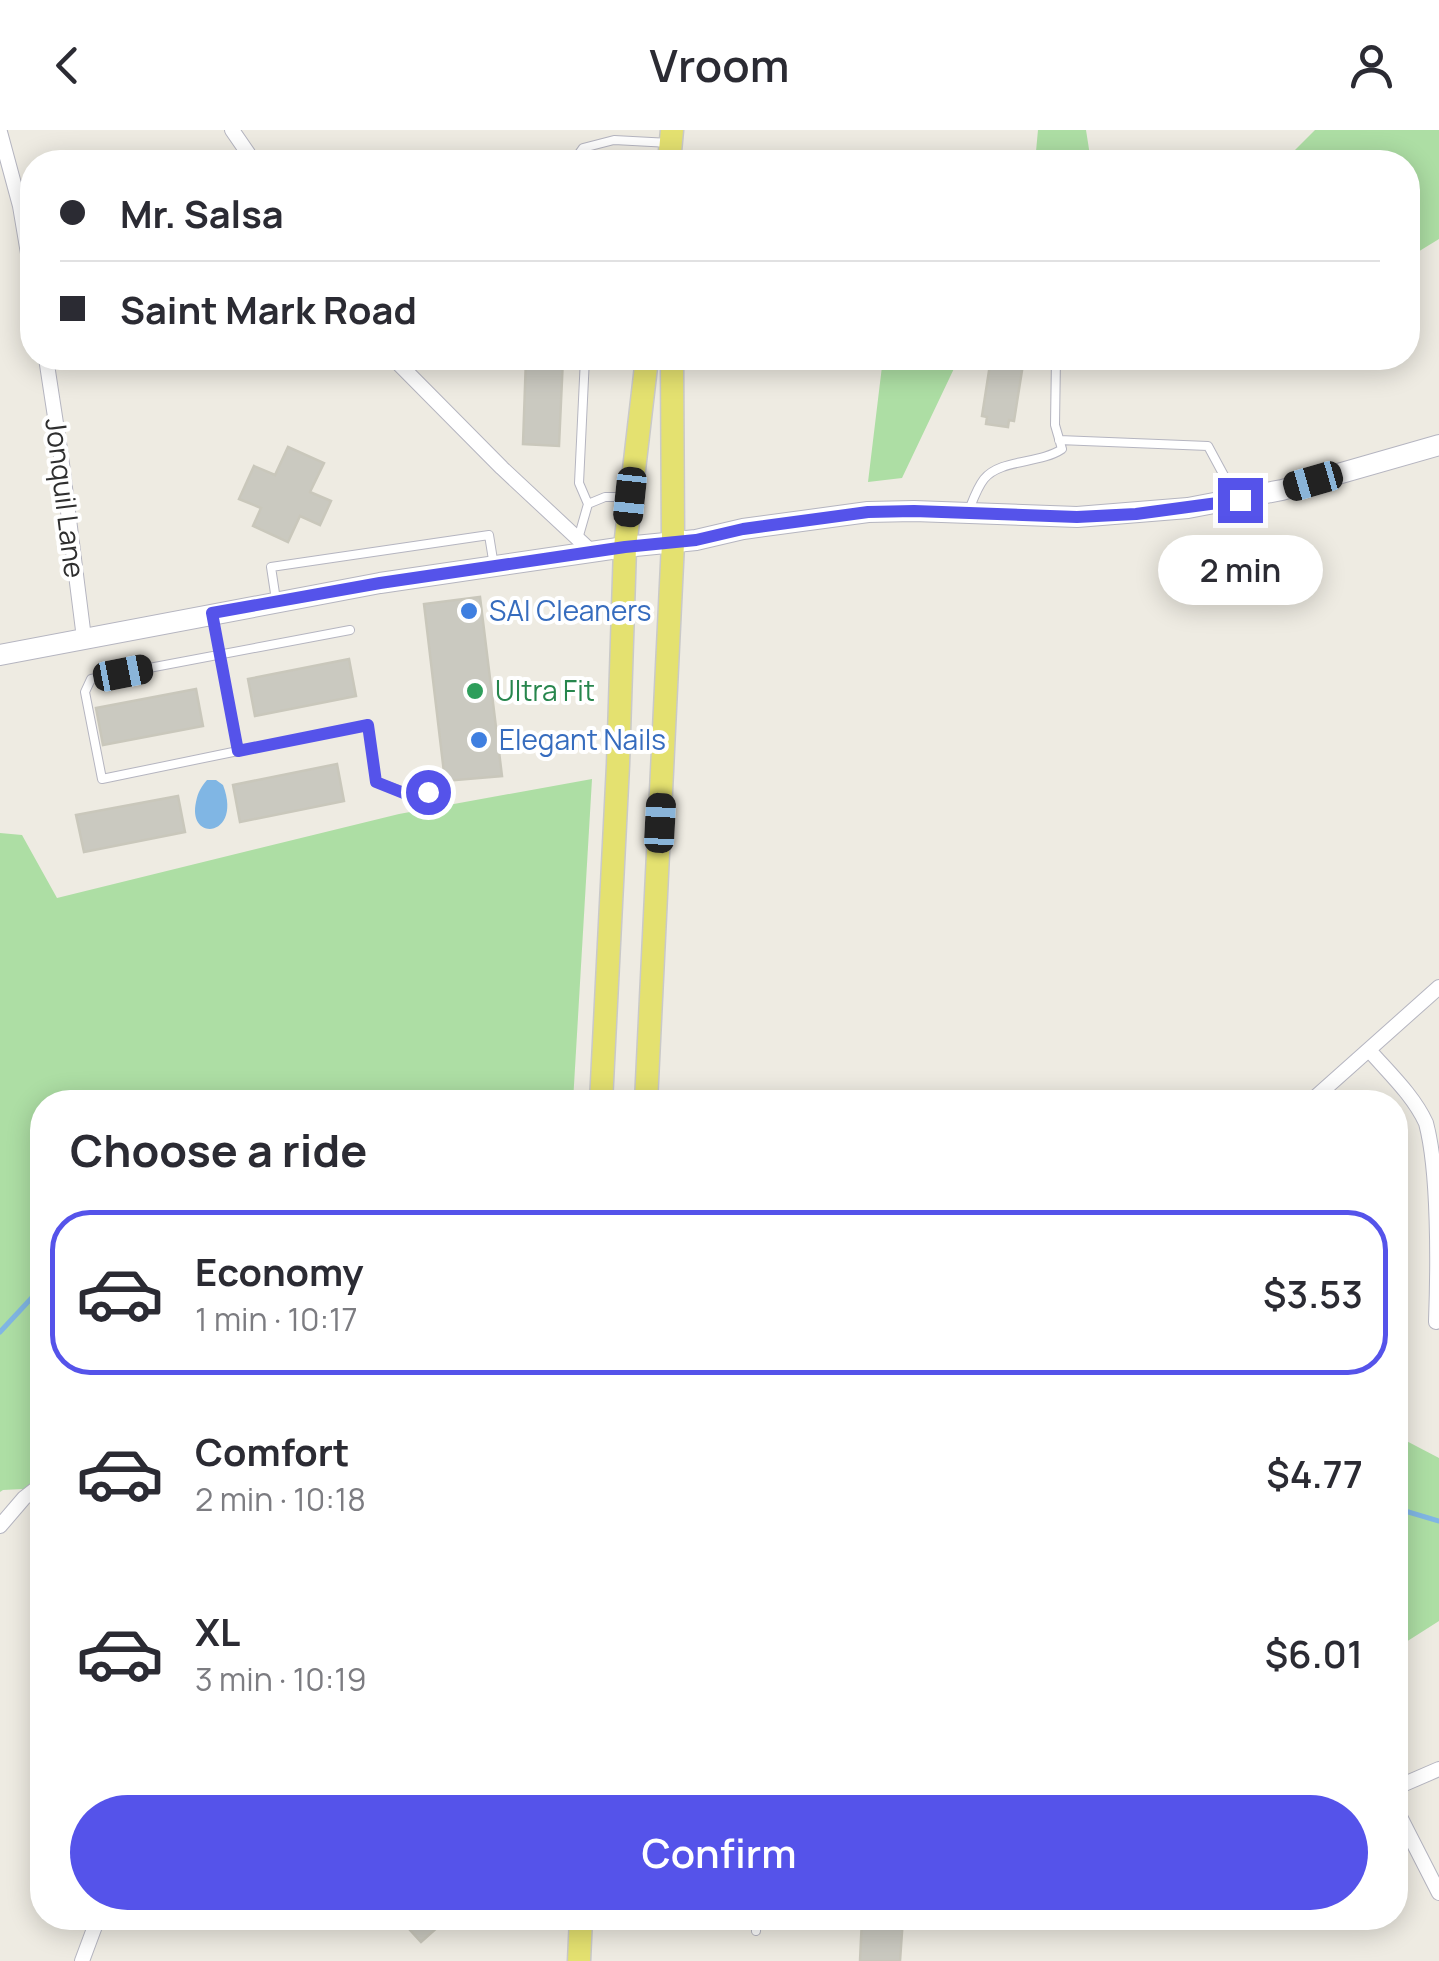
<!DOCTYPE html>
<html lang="en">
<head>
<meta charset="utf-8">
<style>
	:root { --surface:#fff; --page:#f7f7f7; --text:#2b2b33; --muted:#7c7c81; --line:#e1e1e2; --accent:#5553ea }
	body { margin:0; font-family:Manrope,sans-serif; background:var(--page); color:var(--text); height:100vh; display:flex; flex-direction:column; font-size:38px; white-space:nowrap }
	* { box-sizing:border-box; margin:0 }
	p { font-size:32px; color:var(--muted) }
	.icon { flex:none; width:55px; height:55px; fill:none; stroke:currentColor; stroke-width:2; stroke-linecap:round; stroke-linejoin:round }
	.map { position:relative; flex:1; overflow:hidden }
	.drawer { position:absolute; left:30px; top:960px; width:1378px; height:840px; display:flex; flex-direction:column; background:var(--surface); border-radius:40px; box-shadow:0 5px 25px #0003 }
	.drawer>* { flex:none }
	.hud { position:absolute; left:20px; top:20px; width:1400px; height:220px; border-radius:40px; box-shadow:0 5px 25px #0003; display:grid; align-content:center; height:220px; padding:0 40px; background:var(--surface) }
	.end { position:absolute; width:45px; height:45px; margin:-22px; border:12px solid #5553ea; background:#fff; box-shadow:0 0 0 5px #fff }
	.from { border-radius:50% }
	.bubble { position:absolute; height:70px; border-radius:35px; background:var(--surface); box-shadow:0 5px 25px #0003; font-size:32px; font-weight:600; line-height:70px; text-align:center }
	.car { position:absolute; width:30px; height:60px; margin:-30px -15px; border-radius:12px; box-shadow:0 0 8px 2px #0007; background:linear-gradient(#222 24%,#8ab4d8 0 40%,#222 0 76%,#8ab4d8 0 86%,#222 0) }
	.hud b { display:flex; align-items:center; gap:35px; height:95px; font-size:38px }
	.hud b+b { border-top:2px solid var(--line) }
	.hud i { width:25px; height:25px; background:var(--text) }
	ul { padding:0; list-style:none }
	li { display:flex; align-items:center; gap:30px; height:165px; margin:0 20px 15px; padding:0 20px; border:5px solid transparent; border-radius:40px }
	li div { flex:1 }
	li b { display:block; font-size:38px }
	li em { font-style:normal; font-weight:600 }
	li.selected { border-color:var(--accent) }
	li>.icon { width:90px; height:90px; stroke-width:1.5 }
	h2 { padding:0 40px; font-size:45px; line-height:120px }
	.action { display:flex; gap:20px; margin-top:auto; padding:20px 40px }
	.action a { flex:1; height:115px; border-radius:60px; background:var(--accent); color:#fff; font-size:40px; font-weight:600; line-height:115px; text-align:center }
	header { display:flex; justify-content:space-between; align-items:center; height:130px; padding:0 40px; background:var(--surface); font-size:45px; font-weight:600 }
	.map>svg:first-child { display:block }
	.green { fill:#addea4 }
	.water { fill:#80b6e4 }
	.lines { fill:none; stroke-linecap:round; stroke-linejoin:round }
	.stream { stroke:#80b6e4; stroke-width:5 }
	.building { fill:#cac9c0; stroke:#c9c7bb; stroke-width:2.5 }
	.lane-casing { stroke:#b5b5c0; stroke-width:10 }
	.street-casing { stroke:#b5b5c0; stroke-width:16 }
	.secondary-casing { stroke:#b5b5c0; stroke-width:22 }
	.primary-casing { stroke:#c9c9c9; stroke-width:25 }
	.lane { stroke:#fff; stroke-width:8 }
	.street { stroke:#fff; stroke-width:14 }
	.secondary { stroke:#fff; stroke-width:20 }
	.primary { stroke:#e4e170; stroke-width:22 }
	.route { stroke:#5553ea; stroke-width:12 }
	.shop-dot { fill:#3f7fe0; stroke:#fff; stroke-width:4 }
	.leisure-dot { fill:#2e9e5b; stroke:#fff; stroke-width:4 }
	.labels { text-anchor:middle; stroke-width:8; stroke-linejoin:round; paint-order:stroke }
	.street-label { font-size:28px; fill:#2e2e2e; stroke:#fff }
	.shop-label { font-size:28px; fill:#366cbe; stroke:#fff; text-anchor:start }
	.leisure-label { font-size:28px; fill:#27864d; stroke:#fff; text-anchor:start }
</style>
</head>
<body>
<header><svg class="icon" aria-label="back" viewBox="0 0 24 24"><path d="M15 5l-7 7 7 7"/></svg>Vroom<svg class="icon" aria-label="person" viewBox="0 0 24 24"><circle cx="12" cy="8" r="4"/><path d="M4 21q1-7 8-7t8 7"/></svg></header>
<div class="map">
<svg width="1439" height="1831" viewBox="0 0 1439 1831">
	<rect width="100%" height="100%" fill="#eeebe2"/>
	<path class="green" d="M 1038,0 L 1086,0 L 1091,32 L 1035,32 Z
		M 1315,0 L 1439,0 L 1439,109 L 1408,128 L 1408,32 L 1283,32 Z
		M 883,228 L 959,228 L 902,348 L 868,352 Z
		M 592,649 L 573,972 L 42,972 L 42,1358 L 3,1360 L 0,1362 L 0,703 L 22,705 L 57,768 L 399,684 Z
		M 1395,1305 L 1439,1328 L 1439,1491 L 1395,1519 Z"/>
	<path class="water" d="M 207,650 L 216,650 L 223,655 C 243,707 187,713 196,672 C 198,662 201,657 207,650 Z"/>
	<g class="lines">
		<path class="stream" d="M 0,1202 L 39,1160 L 42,1160
			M 1395,1378 L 1439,1391"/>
	</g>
	<path class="building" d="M 526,228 L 563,228 L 559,316 L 523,314 Z
		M 991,228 L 1024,228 L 1014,291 L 1009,290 L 1008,297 L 986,294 L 987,287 L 982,286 Z
		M 288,317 L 324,333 L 310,362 L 331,371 L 320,395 L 300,386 L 288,412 L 253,396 L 261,378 L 239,369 L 254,336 L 275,345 Z
		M 480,467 L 502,646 L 445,651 L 424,474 Z
		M 349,529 L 356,566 L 255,586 L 248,549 Z
		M 196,559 L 203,596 L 103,615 L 96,578 Z
		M 337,634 L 344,671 L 240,692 L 233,655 Z
		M 178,666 L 185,702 L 84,722 L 76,685 Z
		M 399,1788 L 448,1788 L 421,1812 Z
		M 862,1788 L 903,1788 L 900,1831 L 860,1831 Z"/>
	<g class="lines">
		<g class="lane-casing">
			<path id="lane" d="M 573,32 L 583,18 L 614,10 L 670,13
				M 585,228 L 579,353 L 588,374
				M 1059,310 L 1208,316 L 1235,366
				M 969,380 C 973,370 977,358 984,349 C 1000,329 1040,334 1062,319 L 1055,295 L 1056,228
				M 578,409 L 588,374 L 605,367 L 626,367
				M 276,470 L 271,437 L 489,405 L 494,436
				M 213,488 L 238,621 L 368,595 L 376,652 L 407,663 L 428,662
				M 238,621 L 102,649 L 85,562 L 91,549 L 350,500
				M 756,1801 L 757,1788"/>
		</g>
		<g class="street-casing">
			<path id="street" d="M 232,0 L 254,32
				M 0,2 L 20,76 L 32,147
				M 46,228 L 61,326 L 84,508
				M 393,228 L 502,338 L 592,422
				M 1369,920 C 1389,943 1413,965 1426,993 C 1439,1042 1438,1137 1436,1192
				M 1310,972 L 1439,857
				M 0,1396 L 24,1368 L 42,1354
				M 1395,1658 L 1439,1639
				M 1395,1677 L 1439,1763
				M 82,1831 L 98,1788"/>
		</g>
		<g class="secondary-casing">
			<path id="secondary" d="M 0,525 L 380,453 L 625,417 L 696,410 L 743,399 L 868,382 L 914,381 L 1077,387 L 1188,378 L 1282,360 L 1439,315"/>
		</g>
		<g class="primary-casing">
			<path id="primary" d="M 669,32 L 672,0
				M 601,972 L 618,635 L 625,417 L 647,228
				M 646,972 L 673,413 L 672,228
				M 579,1831 L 581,1788"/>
		</g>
		<use href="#lane" class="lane"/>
		<use href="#street" class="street"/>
		<use href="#secondary" class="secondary"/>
		<use href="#primary" class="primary"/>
	</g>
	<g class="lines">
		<path class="route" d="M 428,662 L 406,664 L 376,652 L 368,595 L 238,621 L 212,483 L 380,453 L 625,417 L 696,410 L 743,399 L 868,382 L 914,381 L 1077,387 L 1136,384 L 1240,370"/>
	</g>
	<g class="shop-dot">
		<circle cx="469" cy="481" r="10"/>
		<circle cx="479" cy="610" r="10"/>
	</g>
	<circle class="leisure-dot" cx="475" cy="561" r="10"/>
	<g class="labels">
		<g class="street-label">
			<text transform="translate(65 368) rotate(83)" y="10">Jonquil Lane</text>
		</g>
		<g class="shop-label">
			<text x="489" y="491">SAI Cleaners</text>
			<text x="499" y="620">Elegant Nails</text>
		</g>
		<g class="leisure-label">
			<text x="495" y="571">Ultra Fit</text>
		</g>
	</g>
</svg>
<i class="end from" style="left:428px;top:662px"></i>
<i class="end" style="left:1240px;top:370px"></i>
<div class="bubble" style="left:1158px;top:405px;width:165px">2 min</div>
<i class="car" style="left:1313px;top:351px;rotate:254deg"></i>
<i class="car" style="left:630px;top:367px;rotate:186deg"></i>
<i class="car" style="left:123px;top:543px;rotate:79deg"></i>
<i class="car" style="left:660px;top:693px;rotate:3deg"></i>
<div class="hud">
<b><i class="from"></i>Mr. Salsa</b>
<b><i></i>Saint Mark Road</b>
</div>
<section class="drawer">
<h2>Choose a ride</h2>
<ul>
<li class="selected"><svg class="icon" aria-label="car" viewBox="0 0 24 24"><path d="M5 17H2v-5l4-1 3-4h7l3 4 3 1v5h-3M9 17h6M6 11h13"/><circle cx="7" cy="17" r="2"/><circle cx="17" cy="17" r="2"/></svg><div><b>Economy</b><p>1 min · 10:17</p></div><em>$3.53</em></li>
<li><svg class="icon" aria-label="car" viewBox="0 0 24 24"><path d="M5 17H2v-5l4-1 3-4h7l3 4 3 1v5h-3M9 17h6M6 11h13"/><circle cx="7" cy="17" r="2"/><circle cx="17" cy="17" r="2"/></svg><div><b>Comfort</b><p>2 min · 10:18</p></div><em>$4.77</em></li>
<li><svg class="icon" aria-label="car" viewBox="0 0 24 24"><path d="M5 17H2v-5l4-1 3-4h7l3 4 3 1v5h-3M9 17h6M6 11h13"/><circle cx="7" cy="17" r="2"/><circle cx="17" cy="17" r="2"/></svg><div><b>XL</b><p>3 min · 10:19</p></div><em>$6.01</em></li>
</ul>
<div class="action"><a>Confirm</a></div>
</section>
</div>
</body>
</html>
